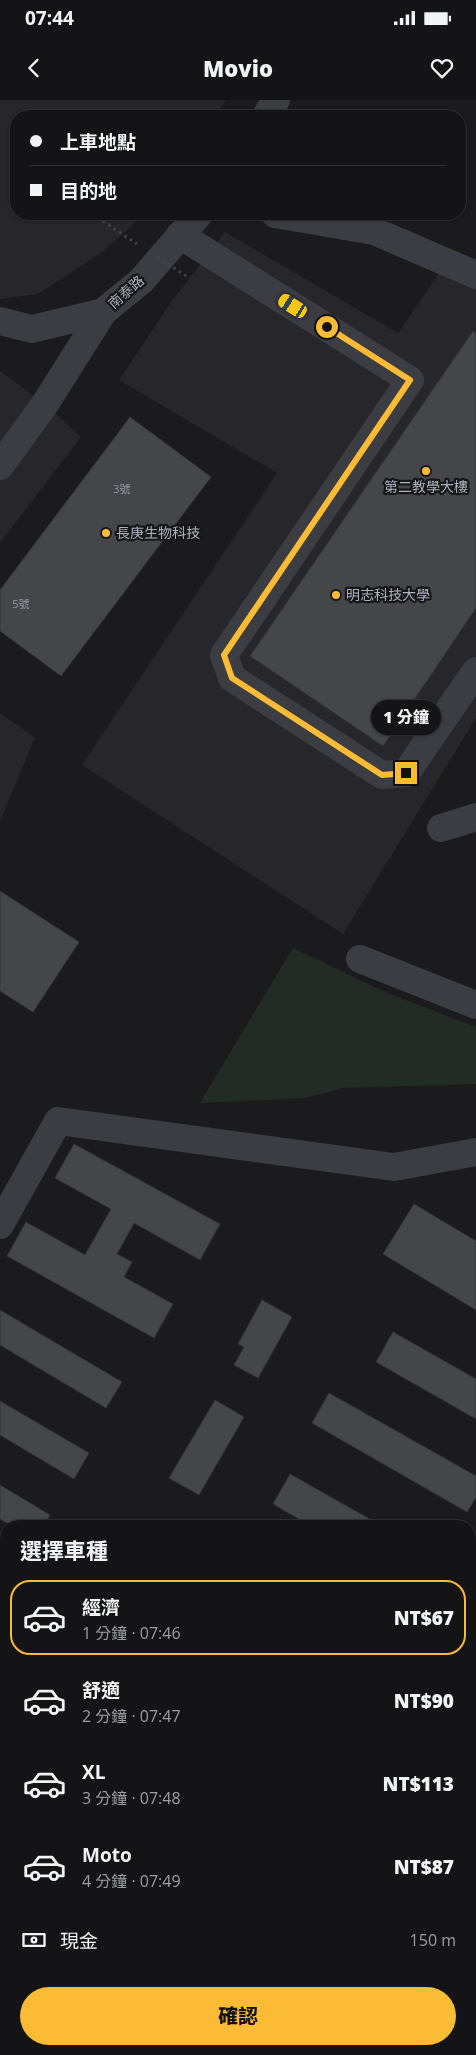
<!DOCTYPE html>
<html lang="zh-TW">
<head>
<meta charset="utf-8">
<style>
	:root { --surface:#141416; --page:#1d1d1f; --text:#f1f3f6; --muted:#9d9ea1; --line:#333335; --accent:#fcbb34 }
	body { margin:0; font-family:"Open Sans","Noto Sans TC",sans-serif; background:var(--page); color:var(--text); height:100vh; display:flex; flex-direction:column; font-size:19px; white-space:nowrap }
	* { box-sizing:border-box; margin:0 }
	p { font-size:16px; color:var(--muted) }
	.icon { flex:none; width:28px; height:28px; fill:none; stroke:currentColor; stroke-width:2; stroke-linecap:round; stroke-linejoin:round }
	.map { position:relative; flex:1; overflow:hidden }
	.details { position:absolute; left:0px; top:1420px; width:476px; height:535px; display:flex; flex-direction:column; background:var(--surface); border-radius:20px 20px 0 0; box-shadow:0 1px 4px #0004,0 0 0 1px var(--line) }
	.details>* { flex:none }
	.hud { position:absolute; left:10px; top:10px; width:456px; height:110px; border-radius:20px; box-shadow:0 1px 4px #0004,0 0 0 1px var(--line); display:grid; align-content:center; height:110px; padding:0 20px; background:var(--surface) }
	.end { position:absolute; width:22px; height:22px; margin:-11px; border:6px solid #fcbb34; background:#111; box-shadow:0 0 0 2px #111 }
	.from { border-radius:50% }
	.bubble { position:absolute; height:35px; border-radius:18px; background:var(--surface); box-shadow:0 1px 4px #0004,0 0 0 1px var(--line); font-size:16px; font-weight:800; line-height:35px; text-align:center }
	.car { position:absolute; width:15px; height:30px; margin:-15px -8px; border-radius:6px; box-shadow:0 0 4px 1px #0007; background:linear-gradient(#f5c518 24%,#345 0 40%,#f5c518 0 76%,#345 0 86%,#f5c518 0) }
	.hud b { display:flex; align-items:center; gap:18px; height:48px; font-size:19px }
	.hud b+b { border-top:1px solid var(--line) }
	.hud i { width:12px; height:12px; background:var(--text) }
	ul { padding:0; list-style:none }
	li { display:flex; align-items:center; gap:15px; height:75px; margin:0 10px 8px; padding:0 10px; border:2px solid transparent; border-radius:20px }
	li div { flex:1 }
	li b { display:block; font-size:19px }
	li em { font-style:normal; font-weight:800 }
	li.selected { border-color:var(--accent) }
	li>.icon { width:45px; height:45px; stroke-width:1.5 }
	h2 { padding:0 20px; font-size:22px; line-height:60px }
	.pay { display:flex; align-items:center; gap:12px; height:55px; padding:0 20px; font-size:19px }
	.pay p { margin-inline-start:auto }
	.button { display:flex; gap:10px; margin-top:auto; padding:10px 20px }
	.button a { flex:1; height:58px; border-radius:30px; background:var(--accent); color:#111; font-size:20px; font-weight:800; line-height:58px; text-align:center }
	.status { display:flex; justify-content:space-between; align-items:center; height:35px; padding:0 25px; background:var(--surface); direction:ltr }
	.status svg { height:14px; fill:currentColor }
	header { display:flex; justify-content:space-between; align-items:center; height:65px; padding:0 20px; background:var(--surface); font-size:22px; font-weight:800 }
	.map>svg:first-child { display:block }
	.built { fill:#27272b }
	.green { fill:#222c24 }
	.building { fill:#45464a; stroke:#353539 }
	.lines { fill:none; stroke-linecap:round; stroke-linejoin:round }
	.path { stroke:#41444a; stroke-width:3; stroke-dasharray:2.5 4; stroke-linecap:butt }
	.minor { stroke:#3b3d43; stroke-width:28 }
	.path-bridge { stroke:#41444a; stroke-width:3; stroke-dasharray:2.5 4; stroke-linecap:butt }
	.route { stroke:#fcbb34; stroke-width:6 }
	.poi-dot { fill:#fcbb34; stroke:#161618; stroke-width:2 }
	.labels { text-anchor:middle; stroke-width:4.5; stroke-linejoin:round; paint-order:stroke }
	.number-label { font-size:11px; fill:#9397a0 }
	.street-label { font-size:14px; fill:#adb2bd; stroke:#161618 }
	.poi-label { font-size:14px; fill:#adb2bd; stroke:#161618; text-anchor:start }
</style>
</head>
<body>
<div class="status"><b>07:44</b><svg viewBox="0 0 49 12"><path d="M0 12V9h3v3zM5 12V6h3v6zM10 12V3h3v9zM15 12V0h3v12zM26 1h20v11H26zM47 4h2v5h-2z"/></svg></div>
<header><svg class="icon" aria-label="back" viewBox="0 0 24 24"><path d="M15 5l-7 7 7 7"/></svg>Movio<svg class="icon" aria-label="heart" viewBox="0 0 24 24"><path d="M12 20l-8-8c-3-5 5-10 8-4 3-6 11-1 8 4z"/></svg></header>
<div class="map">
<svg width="476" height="1955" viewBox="0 0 476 1955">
	<rect width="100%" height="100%" fill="#1b1b1d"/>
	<path class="built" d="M 0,0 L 226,0 L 215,16 L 16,16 L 16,114 L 145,114 L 101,153 L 38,194 L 0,199 Z
		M 225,132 L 398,233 L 440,172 L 476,188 L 476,618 L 343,834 L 82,665 L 277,373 L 119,280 L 171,202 Z
		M 0,271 L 45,304 L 81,337 L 0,443 Z
		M 0,613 L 35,638 L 0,721 Z"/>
	<path class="green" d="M 293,848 L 385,892 L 476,927 L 476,984 L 342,988 L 306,998 L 200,1003 Z"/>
	<path class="building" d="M 473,231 L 476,234 L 476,508 L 383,646 L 250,556 Z
		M 130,317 L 211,377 L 61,576 L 0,531 L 0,490 Z
		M 0,791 L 79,842 L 33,912 L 0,891 Z
		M 74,1044 L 220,1124 L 200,1160 L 134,1123 L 117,1154 L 132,1162 L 124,1177 L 173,1204 L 154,1238 L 7,1156 L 26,1122 L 85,1155 L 111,1109 L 55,1078 Z
		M 414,1104 L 476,1141 L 476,1210 L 383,1154 Z
		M 262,1200 L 292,1217 L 258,1278 L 234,1265 L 244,1247 L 238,1244 Z
		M 0,1210 L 122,1282 L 106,1308 L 0,1245 Z
		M 393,1232 L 476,1279 L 476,1319 L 376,1262 Z
		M 329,1293 L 476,1376 L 476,1397 L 467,1412 L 312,1323 Z
		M 215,1300 L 244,1317 L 199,1395 L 169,1378 Z
		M 0,1301 L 89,1353 L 74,1379 L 0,1335 Z
		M 290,1374 L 382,1426 L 311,1426 L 273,1404 Z
		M 0,1385 L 50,1415 L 44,1426 L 12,1426 L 0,1419 Z
		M 470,1661 L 476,1665 L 476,1832 L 470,1829 Z
		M 0,1848 L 6,1852 L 6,1944 L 0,1941 Z
		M 476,1875 L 476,1943 L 470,1940 L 470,1886 Z
		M 14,1949 L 142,1949 L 138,1955 L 24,1955 Z
		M 309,1949 L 430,1949 L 426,1955 L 321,1955 Z"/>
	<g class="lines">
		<path class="path" d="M 92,114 L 137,144"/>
		<path class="minor" d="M 266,16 L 276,0
			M 275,114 L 374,131 L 476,175
			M 180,135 L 410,280 L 224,555 L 232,578 L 382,675 L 406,673 L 476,571
			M 0,221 L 32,229 L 103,212 L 141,181 L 199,114
			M 0,366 L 45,304 L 103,212
			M 441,728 L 476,717
			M 360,859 L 476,905
			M 0,1125 L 58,1021 L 394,1067 L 476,1052
			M 470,1540 L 476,1530
			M 0,1799 L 6,1803
			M 226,1955 L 229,1949"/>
		<path class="path-bridge" d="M 157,157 L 186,176"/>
	</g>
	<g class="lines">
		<path class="route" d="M 327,227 L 410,280 L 224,555 L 232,578 L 382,675 L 406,673"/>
	</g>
	<g class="poi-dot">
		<circle cx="426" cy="371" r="5"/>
		<circle cx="106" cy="433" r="5"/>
		<circle cx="336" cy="495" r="5"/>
	</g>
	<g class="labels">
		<g class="number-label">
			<text x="122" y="393">3號</text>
			<text x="21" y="508">5號</text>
		</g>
		<g class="street-label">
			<text transform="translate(126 192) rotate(-41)" y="5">南泰路</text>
		</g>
		<g class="poi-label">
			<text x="426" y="392" text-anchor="middle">第二教學大樓</text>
			<text x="116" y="438">長庚生物科技</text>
			<text x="346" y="500">明志科技大學</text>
		</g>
	</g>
</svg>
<i class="end from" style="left:327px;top:227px"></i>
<i class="end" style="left:406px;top:673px"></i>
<div class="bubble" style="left:371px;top:600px;width:70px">1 分鐘</div>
<i class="car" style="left:293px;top:206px;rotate:302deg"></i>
<div class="hud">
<b><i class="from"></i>上車地點</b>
<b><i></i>目的地</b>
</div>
<section class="details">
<h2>選擇車種</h2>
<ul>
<li class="selected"><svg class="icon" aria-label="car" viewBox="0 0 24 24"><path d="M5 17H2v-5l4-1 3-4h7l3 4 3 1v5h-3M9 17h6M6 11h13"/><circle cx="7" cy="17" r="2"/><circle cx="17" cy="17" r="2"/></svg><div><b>經濟</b><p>1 分鐘 · 07:46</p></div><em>NT$67</em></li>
<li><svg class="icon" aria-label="car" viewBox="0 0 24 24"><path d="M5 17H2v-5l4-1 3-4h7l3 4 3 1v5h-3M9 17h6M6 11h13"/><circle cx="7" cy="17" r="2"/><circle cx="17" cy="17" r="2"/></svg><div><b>舒適</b><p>2 分鐘 · 07:47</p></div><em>NT$90</em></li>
<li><svg class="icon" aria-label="car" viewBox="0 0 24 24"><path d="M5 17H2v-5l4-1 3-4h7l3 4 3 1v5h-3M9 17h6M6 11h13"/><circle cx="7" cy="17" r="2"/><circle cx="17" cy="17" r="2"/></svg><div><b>XL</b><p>3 分鐘 · 07:48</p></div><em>NT$113</em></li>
<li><svg class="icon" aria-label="car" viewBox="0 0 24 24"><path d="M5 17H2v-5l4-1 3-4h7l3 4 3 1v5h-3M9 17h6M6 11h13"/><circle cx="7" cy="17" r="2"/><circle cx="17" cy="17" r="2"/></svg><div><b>Moto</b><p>4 分鐘 · 07:49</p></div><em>NT$87</em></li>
</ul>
<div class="pay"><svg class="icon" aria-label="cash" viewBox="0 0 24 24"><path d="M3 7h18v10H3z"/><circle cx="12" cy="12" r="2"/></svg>現金<p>150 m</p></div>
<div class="button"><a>確認</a></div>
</section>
</div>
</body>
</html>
